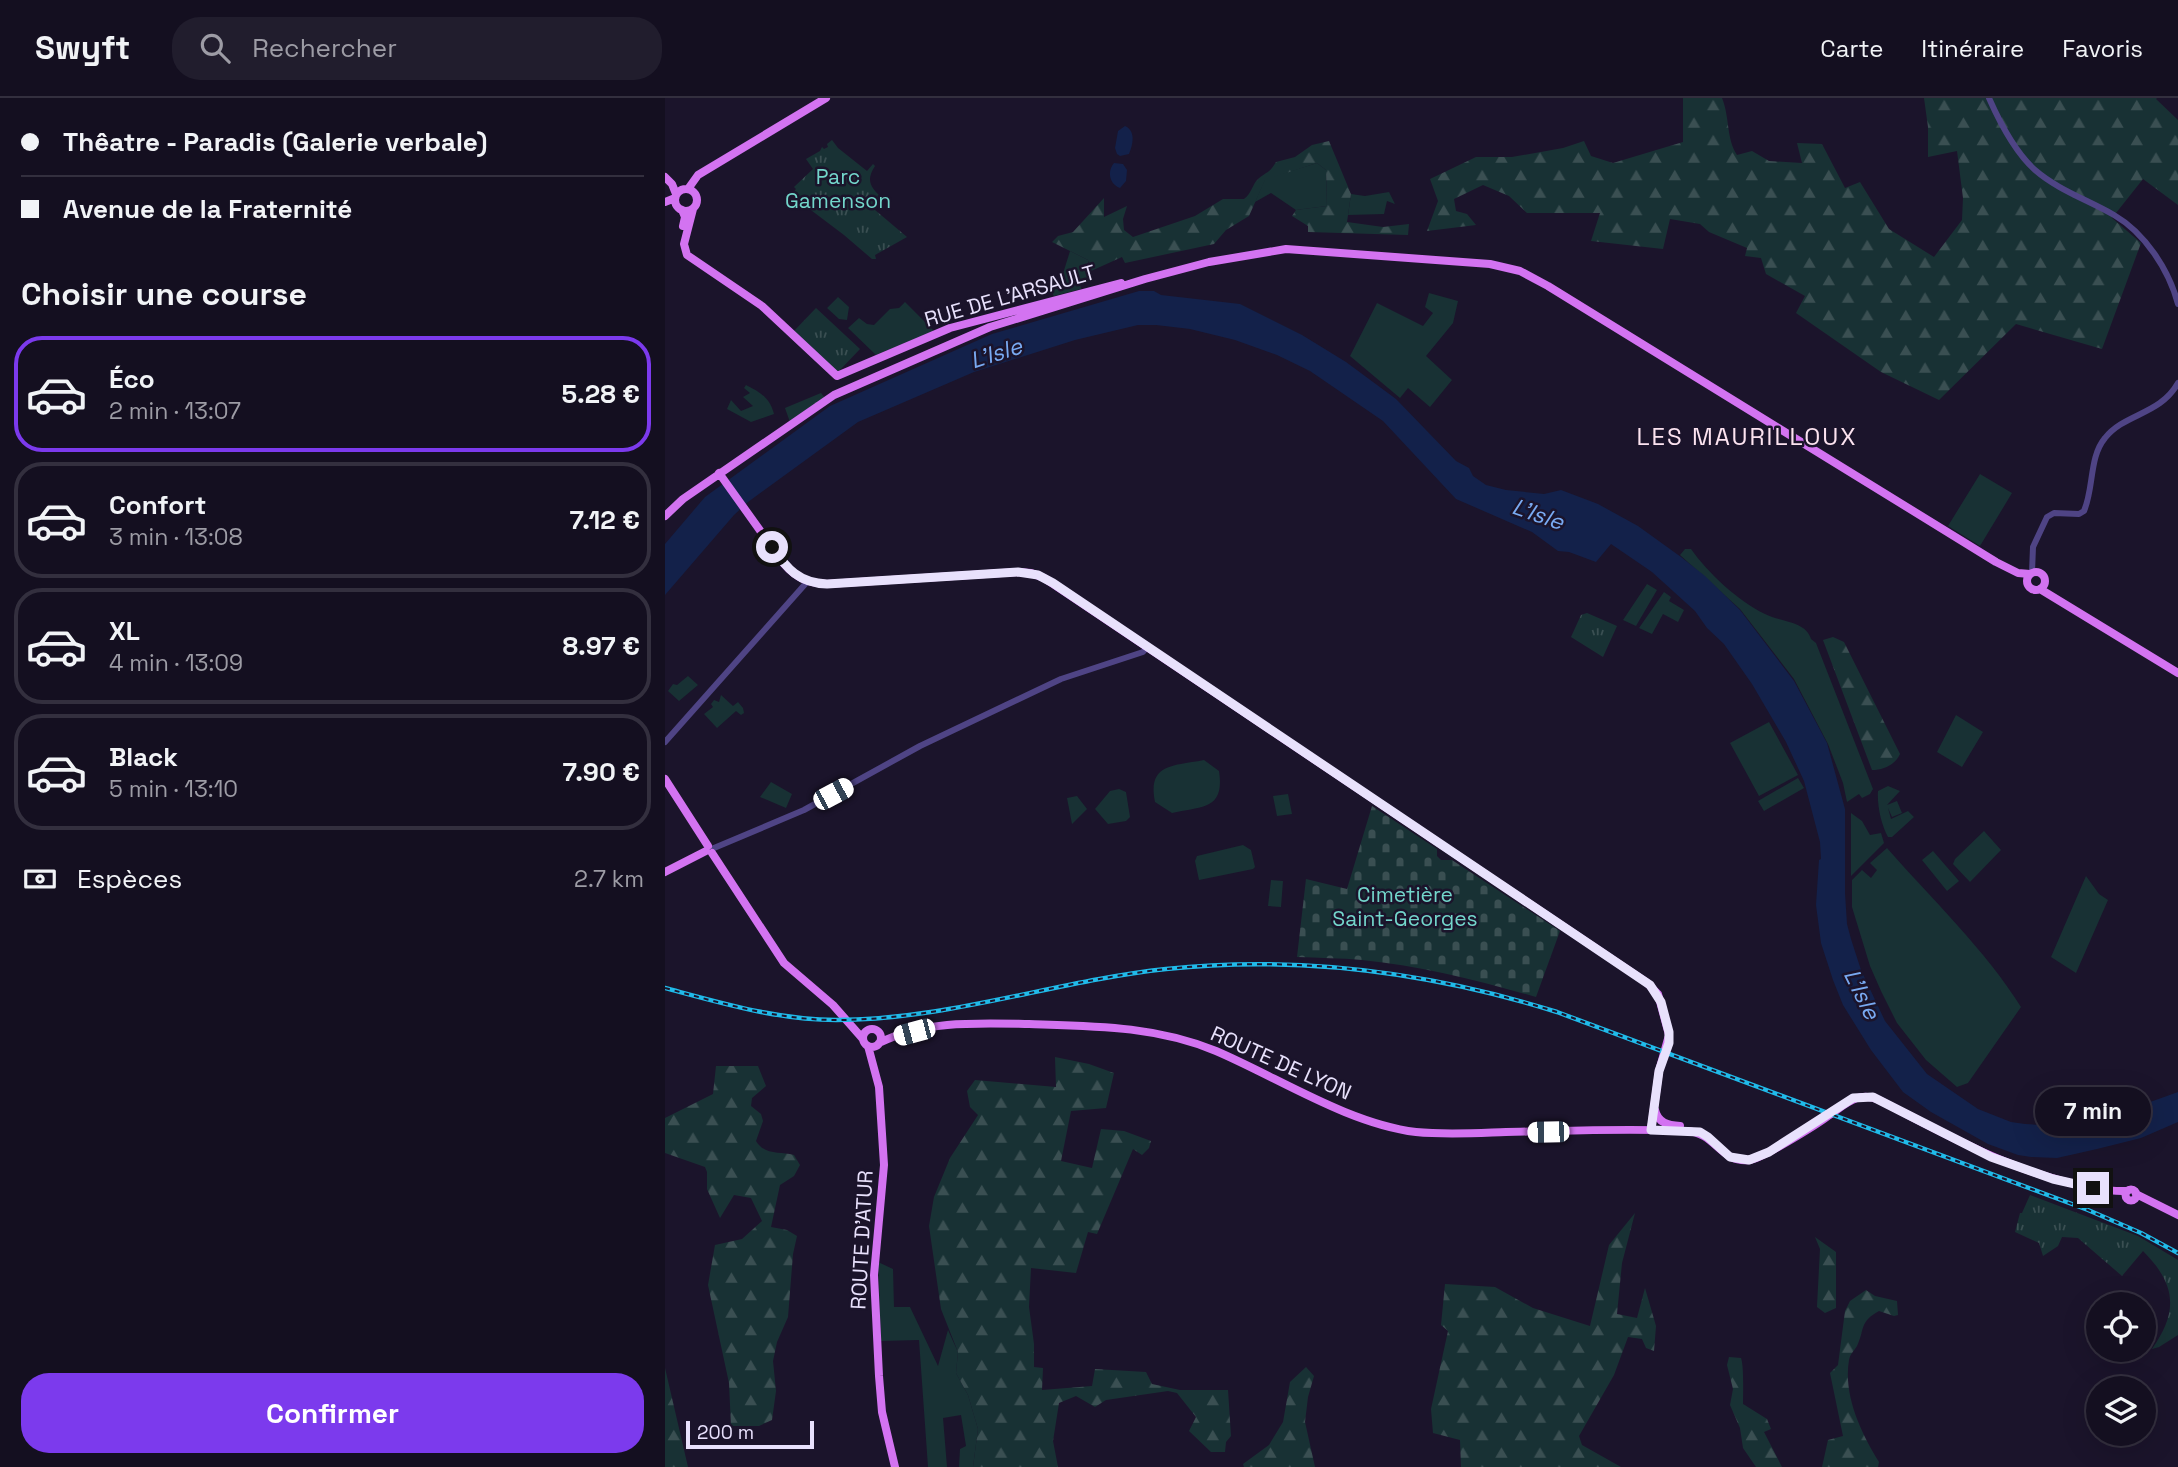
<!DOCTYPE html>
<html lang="fr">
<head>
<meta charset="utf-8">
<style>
	:root { --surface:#140f20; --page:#211d2d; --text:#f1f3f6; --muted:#9d9ca5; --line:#332f3e; --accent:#7c3aed }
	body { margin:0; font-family:"Space Grotesk",sans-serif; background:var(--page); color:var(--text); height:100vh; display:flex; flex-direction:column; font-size:26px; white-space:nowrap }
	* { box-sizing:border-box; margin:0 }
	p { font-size:23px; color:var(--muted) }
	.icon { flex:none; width:38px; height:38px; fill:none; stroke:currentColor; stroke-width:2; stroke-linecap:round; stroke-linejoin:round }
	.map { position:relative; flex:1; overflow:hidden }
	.panel { display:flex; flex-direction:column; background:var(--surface); width:665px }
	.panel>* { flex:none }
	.guide { display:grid; align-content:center; height:154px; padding:0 21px; background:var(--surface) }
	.buttons { position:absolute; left:1421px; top:1194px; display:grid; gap:14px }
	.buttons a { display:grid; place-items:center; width:70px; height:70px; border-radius:50%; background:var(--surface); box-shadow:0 7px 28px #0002,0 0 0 2px var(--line); font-size:35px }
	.scale { position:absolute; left:21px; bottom:18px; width:128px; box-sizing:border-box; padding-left:7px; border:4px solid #e8e1fc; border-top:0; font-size:19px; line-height:24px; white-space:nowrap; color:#e8e1fc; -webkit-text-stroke:5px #1b142b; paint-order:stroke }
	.end { position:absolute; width:32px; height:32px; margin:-16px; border:9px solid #e8e1fc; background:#111; box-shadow:0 0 0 4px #111 }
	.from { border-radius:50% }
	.bubble { position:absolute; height:49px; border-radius:24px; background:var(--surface); box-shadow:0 7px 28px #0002,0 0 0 2px var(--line); font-size:23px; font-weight:800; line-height:49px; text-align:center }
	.car { position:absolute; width:21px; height:42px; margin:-21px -10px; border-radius:9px; box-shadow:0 0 5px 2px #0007; background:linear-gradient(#fff 24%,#345 0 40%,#fff 0 76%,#345 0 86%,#fff 0) }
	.guide b { display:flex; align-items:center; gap:24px; height:66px; font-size:26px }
	.guide b+b { border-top:2px solid var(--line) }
	.guide i { width:18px; height:18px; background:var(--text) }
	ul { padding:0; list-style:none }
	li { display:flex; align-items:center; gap:21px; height:116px; margin:0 14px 10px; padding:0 7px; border:4px solid var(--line); border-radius:28px }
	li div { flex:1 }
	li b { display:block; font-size:26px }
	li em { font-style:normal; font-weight:800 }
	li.current { border-color:var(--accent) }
	li>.icon { width:63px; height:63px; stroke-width:1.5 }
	h2 { padding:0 21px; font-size:32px; line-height:84px }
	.pay { display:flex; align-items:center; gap:18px; height:77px; padding:0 21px; font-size:26px }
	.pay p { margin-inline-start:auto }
	.button { display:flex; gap:14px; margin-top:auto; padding:14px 21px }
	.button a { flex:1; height:80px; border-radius:28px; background:var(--accent); color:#fff; font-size:28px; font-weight:800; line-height:80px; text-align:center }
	header { display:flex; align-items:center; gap:42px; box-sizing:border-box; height:98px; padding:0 35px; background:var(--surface); border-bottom:2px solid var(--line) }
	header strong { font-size:33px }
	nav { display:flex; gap:38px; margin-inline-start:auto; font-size:24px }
	.search { width:490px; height:63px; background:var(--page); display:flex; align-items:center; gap:18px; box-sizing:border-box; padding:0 24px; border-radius:28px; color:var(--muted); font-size:26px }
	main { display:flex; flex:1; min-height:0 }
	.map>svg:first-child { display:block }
	.green { fill:#183134 }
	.forest { fill:url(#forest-firs) }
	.cemetery { fill:url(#cemetery-stones) }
	.park { fill:url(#park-tufts) }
	.water { fill:#13214a }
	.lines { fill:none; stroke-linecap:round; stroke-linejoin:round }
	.minor { stroke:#4f4485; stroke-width:6 }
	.major { stroke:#d373f1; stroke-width:8 }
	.rail-casing { stroke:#20bae9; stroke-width:4.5 }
	.rail { stroke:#1b142b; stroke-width:2; stroke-dasharray:5; stroke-linecap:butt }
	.route { stroke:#e8e1fc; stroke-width:9 }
	.labels { text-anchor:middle; stroke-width:5; stroke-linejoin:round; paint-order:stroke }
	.park-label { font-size:21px; fill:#73d6cb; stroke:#1b142b }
	.street-label { font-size:21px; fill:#e8e1fc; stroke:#1b142b }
	.water-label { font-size:23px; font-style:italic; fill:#79aaf2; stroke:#1b142b }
	.quarter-label { font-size:24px; letter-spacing:2px; fill:#fce3f0; stroke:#1b142b }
</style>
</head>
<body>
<header>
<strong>Swyft</strong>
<div class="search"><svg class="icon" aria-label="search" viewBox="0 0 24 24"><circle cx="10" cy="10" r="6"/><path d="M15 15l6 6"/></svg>Rechercher</div>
<nav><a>Carte</a><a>Itinéraire</a><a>Favoris</a></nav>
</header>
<main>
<section class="panel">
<div class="guide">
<b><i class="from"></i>Thêatre - Paradis (Galerie verbale)</b>
<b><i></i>Avenue de la Fraternité</b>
</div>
<h2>Choisir une course</h2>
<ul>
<li class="current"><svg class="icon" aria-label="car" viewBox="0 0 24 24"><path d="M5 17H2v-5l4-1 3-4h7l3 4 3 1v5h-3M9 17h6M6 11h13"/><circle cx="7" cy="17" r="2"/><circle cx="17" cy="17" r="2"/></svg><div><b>Éco</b><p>2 min · 13:07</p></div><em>5.28 €</em></li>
<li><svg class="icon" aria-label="car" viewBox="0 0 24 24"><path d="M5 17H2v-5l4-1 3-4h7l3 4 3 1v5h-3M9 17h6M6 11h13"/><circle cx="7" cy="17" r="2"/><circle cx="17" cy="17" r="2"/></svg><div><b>Confort</b><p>3 min · 13:08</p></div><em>7.12 €</em></li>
<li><svg class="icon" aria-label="car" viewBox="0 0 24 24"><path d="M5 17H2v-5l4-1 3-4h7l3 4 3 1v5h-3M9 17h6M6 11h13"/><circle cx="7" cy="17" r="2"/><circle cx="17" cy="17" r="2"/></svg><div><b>XL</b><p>4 min · 13:09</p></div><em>8.97 €</em></li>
<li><svg class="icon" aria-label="car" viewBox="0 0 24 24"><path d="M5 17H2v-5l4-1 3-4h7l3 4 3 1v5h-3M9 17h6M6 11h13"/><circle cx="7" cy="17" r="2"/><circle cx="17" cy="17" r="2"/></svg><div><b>Black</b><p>5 min · 13:10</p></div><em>7.90 €</em></li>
</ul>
<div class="pay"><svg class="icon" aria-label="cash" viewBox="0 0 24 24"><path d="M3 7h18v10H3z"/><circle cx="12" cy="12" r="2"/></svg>Espèces<p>2.7 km</p></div>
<div class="button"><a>Confirmer</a></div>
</section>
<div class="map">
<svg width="1513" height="1369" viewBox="0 0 1513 1369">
	<defs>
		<pattern id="forest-firs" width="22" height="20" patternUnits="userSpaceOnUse" patternTransform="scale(1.75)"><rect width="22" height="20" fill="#183134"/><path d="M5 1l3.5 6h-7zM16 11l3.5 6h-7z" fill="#3a4f52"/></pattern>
		<pattern id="cemetery-stones" width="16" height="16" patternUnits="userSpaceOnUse" patternTransform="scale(1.75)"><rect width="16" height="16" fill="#183134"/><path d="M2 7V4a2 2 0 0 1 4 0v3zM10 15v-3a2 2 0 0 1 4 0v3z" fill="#3a4f52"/></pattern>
		<pattern id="park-tufts" width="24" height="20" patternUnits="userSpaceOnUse" patternTransform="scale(1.75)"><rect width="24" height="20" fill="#183134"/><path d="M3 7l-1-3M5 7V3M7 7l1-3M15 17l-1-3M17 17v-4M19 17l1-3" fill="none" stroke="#3a4f52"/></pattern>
	</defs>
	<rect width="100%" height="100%" fill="#1b142b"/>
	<path class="green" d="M 652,65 L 661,72 L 662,108 L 631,112 L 606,95 L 590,104 L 600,81 Z
		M 724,94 L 730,106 L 722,103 L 719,116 L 683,117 L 686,96 L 700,98 Z
		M 405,153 L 423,162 L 424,178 L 415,186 L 416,191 L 389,198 L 387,195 L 396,182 Z
		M 764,195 L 793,203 L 788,225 L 761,258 L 787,282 L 765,309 L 743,290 L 735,300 L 685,258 L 712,205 L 758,228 L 768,215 L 760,209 Z
		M 173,199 L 184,209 L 182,222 L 174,221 L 162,210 Z
		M 240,204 L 269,233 L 211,257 L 183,230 L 194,220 L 202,226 L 209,227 L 225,211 L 234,210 Z
		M 81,287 C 95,294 105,300 109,316 L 86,324 L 62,311 L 66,302 L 76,313 L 88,308 L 78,299 L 85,295 L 79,290 Z
		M 1315,376 L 1347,395 L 1315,448 L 1283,428 Z
		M 1020,451 L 1026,451 C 1043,475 1073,503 1100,516 C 1115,524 1141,523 1146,541 L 1151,545 L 1208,691 L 1205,696 L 1197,700 L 1194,696 L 1182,704 L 1178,685 L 1163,646 L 1129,581 L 1075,511 L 1015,457 Z
		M 982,486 L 992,492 L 971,528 L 958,522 Z
		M 999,494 L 1006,499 L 1004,503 L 1019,512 L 1013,524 L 998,516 L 987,536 L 974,530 Z
		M 23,578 L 33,587 L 14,603 L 3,593 L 8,586 L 12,587 Z
		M 56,597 L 68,608 L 73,604 L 78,610 L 79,615 L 76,617 L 71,613 L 52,630 L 39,616 L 48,609 L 46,606 L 49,602 L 54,604 Z
		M 1291,617 L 1318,634 L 1297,669 L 1272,654 Z
		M 1104,624 L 1133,677 L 1094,698 L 1065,645 Z
		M 539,662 L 554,673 C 560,712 537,708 507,715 L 490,704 C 482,665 509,668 539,662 Z
		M 1133,680 L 1139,690 L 1099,713 L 1093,703 Z
		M 106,684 L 127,696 L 121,710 L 95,699 Z
		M 1223,688 L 1235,693 L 1222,707 L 1232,703 L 1237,715 L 1227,719 L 1223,710 L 1226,721 L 1243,713 L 1249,719 L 1227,739 L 1223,739 C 1216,726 1212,707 1213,693 Z
		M 454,691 L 461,694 L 465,719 L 461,723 L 443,726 L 430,711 L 445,693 Z
		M 623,696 L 627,716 L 612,718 L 608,698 Z
		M 412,698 L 422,711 L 407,726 L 402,700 Z
		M 1186,715 L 1197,723 L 1205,737 L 1216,735 L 1219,745 L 1186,778 Z
		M 1319,733 L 1336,752 L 1305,784 L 1288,766 L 1290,761 Z
		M 578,747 L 586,752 L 590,769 L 588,771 L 534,782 L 530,763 L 532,758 Z
		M 1222,750 C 1265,799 1322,854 1356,909 L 1303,985 L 1292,989 L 1261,962 L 1232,925 L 1216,893 L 1205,868 L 1187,809 L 1187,782 L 1197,772 L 1206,780 L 1212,772 L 1205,765 Z
		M 1268,753 L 1294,783 L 1282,793 L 1257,762 Z
		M 1421,778 L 1434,796 L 1443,802 L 1411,875 L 1386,859 Z
		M 606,782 L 618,783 L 616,809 L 603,808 Z
		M 213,1164 L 228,1171 L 229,1209 L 245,1209 L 273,1268 L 283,1232 L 293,1254 L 291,1275 L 303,1297 L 313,1331 L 308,1369 L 294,1369 L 295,1351 L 301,1348 L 296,1317 L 278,1320 L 282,1369 L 263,1369 L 254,1242 L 216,1243 Z"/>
	<path class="forest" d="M 1018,0 L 1057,0 C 1065,20 1061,40 1072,57 L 1087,53 L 1104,63 L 1137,65 L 1132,45 L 1157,46 L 1180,90 L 1195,84 L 1224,131 L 1269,159 L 1297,122 L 1298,100 L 1292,53 L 1263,59 L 1263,29 L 1259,0 L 1492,0 L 1491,1 L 1513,22 L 1513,107 L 1478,81 L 1447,120 L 1476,145 L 1437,251 L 1351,226 L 1274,302 L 1216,274 L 1131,215 L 1140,198 L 1101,176 L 1096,160 L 1080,158 L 1082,150 L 1044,134 L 1035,126 L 1005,121 L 998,151 L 926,143 L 935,115 L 862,115 L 844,98 L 818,87 L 789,101 L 791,113 L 802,116 L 811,127 L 762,133 L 773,103 L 765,81 L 811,59 L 847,59 L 898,50 L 919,43 L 926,58 L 948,65 L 1018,44 Z
		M 664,43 L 686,96 L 682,124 L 718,129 L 744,126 L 743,137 L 643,134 L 643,128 L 627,118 L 631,112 L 662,108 L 661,72 L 652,65 L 600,82 L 584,118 L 561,132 L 549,146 L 460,165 L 457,159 L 426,173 L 423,162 L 387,144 L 393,138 L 408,134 L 439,100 L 439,119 L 462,108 L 458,121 L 459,132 L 468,139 L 530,118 L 558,101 L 579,101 C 587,95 587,87 593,81 C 602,73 604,76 611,64 L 630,59 L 647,47 Z
		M 1168,539 L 1179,544 L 1235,656 C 1230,667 1218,672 1207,672 L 1158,542 Z
		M 390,959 L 424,966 L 449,975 L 441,1010 L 406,1013 L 396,1063 L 427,1070 L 436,1031 L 459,1033 L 486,1043 L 484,1050 L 477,1057 L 468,1051 L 432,1136 L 423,1134 L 411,1175 L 366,1170 L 364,1209 L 369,1246 L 369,1269 L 378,1270 L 377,1292 L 427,1288 L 430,1271 L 481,1274 L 487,1286 L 515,1292 L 563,1292 L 566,1338 L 561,1344 L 560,1354 L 546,1354 L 524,1333 L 531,1319 L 512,1295 L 503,1293 L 441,1302 L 430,1309 L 411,1298 L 394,1305 L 388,1343 L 393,1369 L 308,1369 L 313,1331 L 303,1297 L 291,1275 L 293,1254 L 276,1211 L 264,1128 L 269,1099 L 285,1060 L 313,1017 L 305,1009 L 302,993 L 310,982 L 391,989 Z
		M 51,968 L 93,968 L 101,988 L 87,1000 L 86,1008 L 96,1016 L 98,1023 L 91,1043 C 100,1058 115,1053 129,1057 L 135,1067 L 129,1078 L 115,1087 L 106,1129 L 122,1132 L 132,1138 L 128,1156 L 123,1219 L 112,1244 L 108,1263 L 111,1293 L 107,1322 L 94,1328 L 66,1328 L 64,1285 L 43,1187 L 50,1147 L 77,1141 L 97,1123 L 86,1100 L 69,1097 L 55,1120 L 42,1091 L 42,1074 L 40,1069 L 0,1055 L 0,1020 L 48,996 Z
		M 970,1115 L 957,1165 L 952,1216 L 972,1220 L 980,1190 L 991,1228 L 989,1253 L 981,1250 L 977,1241 L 963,1239 L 949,1277 L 914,1338 L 917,1347 L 956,1369 L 796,1369 L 795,1342 L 768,1335 L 766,1311 L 783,1233 L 776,1227 L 780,1186 L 830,1189 L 868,1210 L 925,1228 L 944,1147 Z
		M 1150,1139 L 1171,1154 L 1171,1210 L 1160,1215 L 1152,1209 L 1155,1151 Z
		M 1201,1192 L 1210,1198 L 1232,1203 L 1233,1217 L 1229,1218 L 1214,1213 C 1194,1224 1200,1231 1192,1248 C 1189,1253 1185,1256 1184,1262 C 1178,1297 1196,1335 1214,1364 L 1213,1369 L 1157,1369 L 1163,1342 L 1178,1338 L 1165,1275 L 1173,1267 L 1180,1213 L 1185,1203 Z
		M 1064,1259 L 1076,1260 C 1079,1269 1078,1294 1078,1306 L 1102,1321 L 1106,1331 L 1099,1334 L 1117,1369 L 1091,1369 L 1078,1350 L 1075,1330 L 1065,1307 L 1068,1291 L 1062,1267 Z
		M 641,1269 L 649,1278 L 643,1299 L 640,1324 L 650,1369 L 579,1369 L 578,1366 L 604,1347 L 618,1324 L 625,1284 Z
		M 0,1270 L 23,1369 L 0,1369 Z"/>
	<path class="cemetery" d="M 707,708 L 772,751 L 772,758 L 776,762 L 787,762 L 895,833 L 871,899 C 815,883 756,868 697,862 C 676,860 654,860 632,859 L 641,781 L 682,791 Z"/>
	<path class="park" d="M 167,42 L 173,50 L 202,73 L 208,66 L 210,68 C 200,83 206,90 218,101 L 210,112 L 242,139 L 210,157 L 211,161 L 207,161 L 179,137 L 126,97 L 131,91 L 129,89 L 148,71 L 141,61 L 155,53 L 157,49 L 159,51 L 163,49 L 162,46 Z
		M 151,210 L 195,251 L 174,273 L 171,273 L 129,233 Z
		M 156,295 L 160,300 L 125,324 L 120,310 Z
		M 922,515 L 952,528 L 938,559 L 906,539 L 916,517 Z
		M 1365,1097 L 1473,1138 L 1513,1162 L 1513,1237 L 1494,1249 L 1487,1251 C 1513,1214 1512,1187 1478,1153 L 1457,1178 L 1413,1140 L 1397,1139 L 1393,1148 L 1378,1158 L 1374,1145 L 1350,1134 L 1355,1115 L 1357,1115 Z"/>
	<path class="water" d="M 460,28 C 471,33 468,46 464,56 L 455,58 L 452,56 L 450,50 L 453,33 Z
		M 449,65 L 458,66 L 462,72 L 461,83 L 455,90 C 444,86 442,73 449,65 Z
		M 474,193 L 489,193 L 496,197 L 575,206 L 637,237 L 681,264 L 731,301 L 791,363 L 804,370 L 808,378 L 821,387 L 841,392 L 879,396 L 896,392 L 933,406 L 973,428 L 1016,459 L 1040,478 L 1075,512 L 1129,583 L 1162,645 L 1180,711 L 1180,795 L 1182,826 L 1186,841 L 1196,872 L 1220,923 L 1262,976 L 1313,1011 L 1346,1024 L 1360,1026 L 1390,1028 L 1416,1023 L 1474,1008 L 1513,994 L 1513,1024 L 1476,1040 L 1432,1051 L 1392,1060 L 1366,1059 L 1353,1057 L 1323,1046 L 1266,1014 L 1238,994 L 1206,952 L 1178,907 L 1168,882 L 1156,845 L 1151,807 L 1154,762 L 1156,761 L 1155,744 L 1139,683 L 1121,644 L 1087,586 L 1059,546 L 1042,530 L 1030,513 L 987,474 L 946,446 L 931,464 L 904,454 L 893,453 L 867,434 L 791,401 L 718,323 L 645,273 L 612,257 L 570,242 L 525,231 L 491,227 L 473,227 L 410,242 L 309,274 L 193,324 L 83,404 L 69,417 L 0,497 L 0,446 L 40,399 L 165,308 L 327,236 Z"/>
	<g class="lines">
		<path class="minor" d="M 1324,0 C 1335,25 1350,54 1370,72 C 1393,92 1423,102 1449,117 C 1480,135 1504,172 1513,206
			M 1367,474 L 1368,449 L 1382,419 L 1389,415 L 1414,416 L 1419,413 C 1429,390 1424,359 1440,340 C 1460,315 1495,317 1513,285
			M 0,644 L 142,484
			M 49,750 L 139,712 L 255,648 L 396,581 L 478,554 L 482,549"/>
		<path class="major" d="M 0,79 L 7,86 L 11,96
			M10 102a11 11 0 1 1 22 0a11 11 0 1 1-22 0Z
			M 23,91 L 33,77 L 161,0
			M 0,104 L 10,100
			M 28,111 L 19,146 L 22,157 L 97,208 L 172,278 L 285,230 L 456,185
			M 17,112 L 20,119 L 18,128
			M 54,375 L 119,466 C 131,480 143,485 162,486 L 353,474 L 366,475 L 379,480 L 981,884 L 993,896 L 1004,937 L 994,973 L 986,1032
			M 0,418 L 18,401 L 169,297 L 325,229 L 480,181 L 544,164 L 621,151 L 825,166 L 855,173 L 883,188 L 1331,464 L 1353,475 L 1365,476
			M1362 483a9 9 0 1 1 18 0a9 9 0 1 1-18 0Z
			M 1375,491 L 1513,575
			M 0,681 L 43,748
			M 47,755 L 119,865 L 168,907 L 198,941
			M 0,774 L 41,753
			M198 940a9 9 0 1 1 18 0a9 9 0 1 1-18 0Z
			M 214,945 C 260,922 314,925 364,926 C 429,928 491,928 551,953 C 614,980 684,1026 751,1034 C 781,1037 812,1035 841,1034 C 901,1033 961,1030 1021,1033 C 1051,1034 1055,1066 1085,1062 C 1096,1061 1151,1027 1163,1018 C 1180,1007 1193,992 1214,1002 C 1275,1033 1332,1066 1398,1083 C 1419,1089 1440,1094 1462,1093
			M 203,948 L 214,989 L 219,1067 L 209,1177 L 214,1278 L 217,1314 L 230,1369
			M 990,1012 C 993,1025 1003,1027 1015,1028
			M1460.5 1097a5.5 5.5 0 1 1 11 0a5.5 5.5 0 1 1-11 0Z
			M 1471,1096 L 1513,1117"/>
		<g class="rail-casing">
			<path id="rail" d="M 0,890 C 56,905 113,922 171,922 C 283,922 390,883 501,871 C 635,857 764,874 892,914 L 1423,1112 L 1476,1135 L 1513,1155"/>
		</g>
		<use href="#rail" class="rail"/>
	</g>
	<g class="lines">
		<path class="route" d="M 107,449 C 122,471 134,485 162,486 L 353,474 L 373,477 L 388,485 L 985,887 L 996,904 L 1004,934 L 1004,945 L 994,973 L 986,1032 L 1035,1034 L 1043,1039 L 1065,1059 L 1084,1062 L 1104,1054 L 1188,1000 L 1208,999 L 1326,1059 L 1388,1081 L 1428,1090"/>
	</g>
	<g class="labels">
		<g class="park-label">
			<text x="173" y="86">Parc<tspan x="173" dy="24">Gamenson</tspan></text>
			<text x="740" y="804">Cimetière<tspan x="740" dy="24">Saint-Georges</tspan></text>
		</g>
		<g class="street-label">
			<text transform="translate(345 198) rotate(-16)" y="7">RUE DE L'ARSAULT</text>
			<text transform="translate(616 965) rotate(24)" y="7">ROUTE DE LYON</text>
			<text transform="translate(197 1142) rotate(-87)" y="7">ROUTE D'ATUR</text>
		</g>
		<g class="water-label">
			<text transform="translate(331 255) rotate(-18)" y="8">L'Isle</text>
			<text transform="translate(873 416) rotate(19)" y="8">L'Isle</text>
			<text transform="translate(1197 896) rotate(64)" y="8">L'Isle</text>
		</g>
		<g class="quarter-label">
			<text x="1082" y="347">LES MAURILLOUX</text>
		</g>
	</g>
</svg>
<div class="buttons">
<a><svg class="icon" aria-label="locate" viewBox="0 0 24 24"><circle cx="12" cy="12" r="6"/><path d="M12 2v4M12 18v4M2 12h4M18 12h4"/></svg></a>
<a><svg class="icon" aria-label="layers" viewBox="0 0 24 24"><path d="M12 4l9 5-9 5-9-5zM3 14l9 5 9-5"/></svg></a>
</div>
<div class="scale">200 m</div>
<i class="end from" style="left:107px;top:449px"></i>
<i class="end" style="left:1428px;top:1090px"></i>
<div class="bubble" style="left:1370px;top:989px;width:116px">7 min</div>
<i class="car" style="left:168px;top:696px;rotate:62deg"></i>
<i class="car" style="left:249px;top:934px;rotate:255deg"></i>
<i class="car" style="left:883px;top:1034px;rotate:269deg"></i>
</div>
</main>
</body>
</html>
